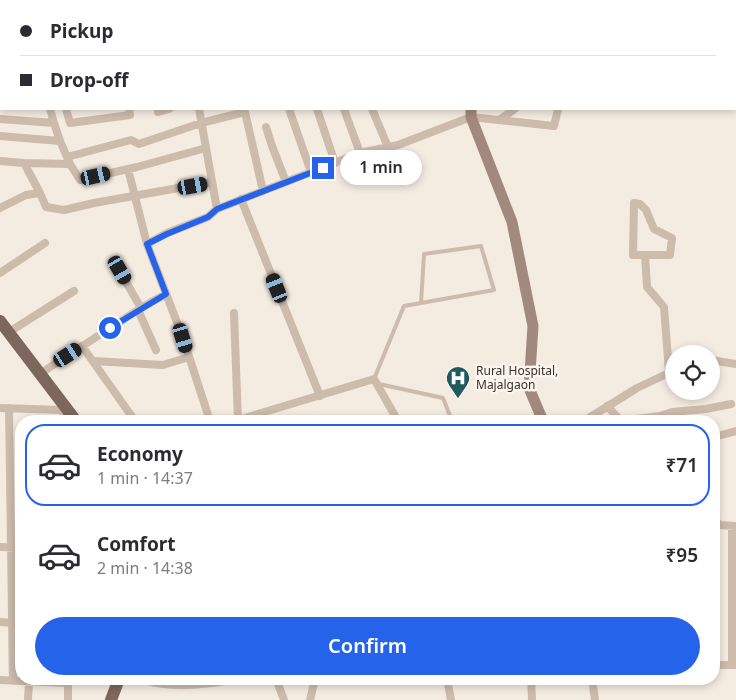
<!DOCTYPE html>
<html lang="en">
<head>
<meta charset="utf-8">
<style>
	:root { --surface:#fff; --page:#f2f2f3; --text:#2b2b33; --muted:#7c7c81; --line:#e1e1e2; --accent:#2563eb }
	body { margin:0; font-family:"Noto Sans",sans-serif; background:var(--page); color:var(--text); height:100vh; display:flex; flex-direction:column; font-size:19px; white-space:nowrap }
	* { box-sizing:border-box; margin:0 }
	p { font-size:16px; color:var(--muted) }
	.icon { flex:none; width:28px; height:28px; fill:none; stroke:currentColor; stroke-width:2; stroke-linecap:round; stroke-linejoin:round }
	.map { position:relative; flex:1; overflow:hidden }
	.details { position:absolute; left:15px; top:415px; width:705px; height:270px; display:flex; flex-direction:column; background:var(--surface); border-radius:20px; box-shadow:0 2px 8px #0003 }
	.details>* { flex:none }
	.guide { position:absolute; left:0px; top:0px; width:736px; height:110px; box-shadow:0 2px 8px #0003; display:grid; align-content:center; height:110px; padding:0 20px; background:var(--surface) }
	.buttons { position:absolute; left:665px; top:345px; display:grid; gap:10px }
	.buttons a { display:grid; place-items:center; width:55px; height:55px; border-radius:50%; background:var(--surface); box-shadow:0 2px 8px #0003; font-size:25px }
	.end { position:absolute; width:22px; height:22px; margin:-11px; border:6px solid #2563eb; background:#fff; box-shadow:0 0 0 2px #fff }
	.from { border-radius:50% }
	.bubble { position:absolute; height:35px; border-radius:18px; background:var(--surface); box-shadow:0 2px 8px #0003; font-size:16px; font-weight:600; line-height:35px; text-align:center }
	.car { position:absolute; width:15px; height:30px; margin:-15px -8px; border-radius:6px; box-shadow:0 0 4px 1px #0007; background:linear-gradient(#222 24%,#8ab4d8 0 40%,#222 0 76%,#8ab4d8 0 86%,#222 0) }
	.guide b { display:flex; align-items:center; gap:18px; height:48px; font-size:19px }
	.guide b+b { border-top:1px solid var(--line) }
	.guide i { width:12px; height:12px; background:var(--text) }
	ul { padding:9px 0 0; list-style:none }
	li { display:flex; align-items:center; gap:15px; height:82px; margin:0 10px 8px; padding:0 10px; border:2px solid transparent; border-radius:20px }
	li div { flex:1 }
	li b { display:block; font-size:19px }
	li em { font-style:normal; font-weight:600 }
	li.current { border-color:var(--accent) }
	li>.icon { width:45px; height:45px; stroke-width:1.5 }
	.action { display:flex; gap:10px; margin-top:auto; padding:10px 20px }
	.action a { flex:1; height:58px; border-radius:30px; background:var(--accent); color:#fff; font-size:20px; font-weight:600; line-height:58px; text-align:center }
	.map>svg:first-child { display:block }
	.lines { fill:none; stroke-linecap:round; stroke-linejoin:round }
	.lane { stroke:#cdbbac; stroke-width:4 }
	.street { stroke:#cdbbac; stroke-width:8 }
	.secondary { stroke:#a18a7d; stroke-width:11 }
	.primary { stroke:#7d675c; stroke-width:12 }
	.route { stroke:#2563eb; stroke-width:6 }
	.labels { text-anchor:middle; stroke-width:5; stroke-linejoin:round; paint-order:stroke }
	.poi-label { font-size:12px; fill:#3b302b; stroke:#fbf5ee; text-anchor:start }
</style>
</head>
<body>
<div class="map">
<svg width="736" height="700" viewBox="0 0 736 700">
	<rect width="100%" height="100%" fill="#f4ebe1"/>
	<g class="lines">
		<path class="lane" d="M 374,379 L 404,306 L 494,290 L 481,246 L 424,254 L 421,303
			M 379,384 L 443,398 L 452,421"/>
		<path class="street" d="M 282,0 L 282,1
			M 310,0 L 311,1
			M 337,0 L 337,1
			M 176,1 L 183,0
			M 250,1 L 250,0
			M 413,1 L 417,0
			M 476,1 L 477,0
			M 0,35 L 1,35
			M 0,48 L 1,48
			M 0,75 L 1,75
			M 0,93 L 1,93
			M 50,109 L 54,123
			M 66,109 L 70,123 L 130,115 L 129,109
			M 199,109 L 217,209
			M 289,109 L 311,172
			M 317,109 L 335,163
			M 344,109 L 360,153
			M 372,109 L 388,147
			M 158,112 L 169,109
			M 0,119 L 54,123 L 60,141 L 0,136
			M 499,120 L 515,109
			M 266,127 L 272,146 L 286,182
			M 67,157 L 131,140 L 139,144 L 201,123 L 245,112 L 263,191
			M 0,161 L 24,163 L 40,193
			M 24,163 L 70,164 L 60,141
			M 70,164 L 80,180 L 137,167 L 206,148
			M 128,169 L 147,244
			M 241,199 L 320,396
			M 0,208 L 26,195 L 40,193 L 46,207 L 64,210 L 94,203 L 212,182
			M 645,255 L 633,255 L 634,203 L 640,204 L 646,210 L 654,229 L 672,238 L 670,255 L 645,255 L 647,287 L 664,307 L 669,372
			M 119,270 L 141,308
			M 0,273 L 45,243
			M 138,310 L 156,350
			M 234,313 L 238,421
			M 9,332 L 74,291
			M 82,346 L 135,421
			M 711,360 L 736,364
			M 93,361 L 163,365 L 189,357
			M 41,373 L 141,308 L 166,294
			M 607,406 L 621,421 L 660,416 L 672,412 L 706,409 L 731,404
			M 0,408 L 63,410 L 64,421
			M 9,408 L 13,681
			M 238,420 L 374,379 L 398,421
			M 210,421 L 183,338 L 147,244 L 167,233 L 208,217 L 217,209 L 360,153 L 398,145 L 471,117 L 554,126 L 558,109
			M 584,421 L 637,388 L 673,371
			M 714,437 L 736,431
			M 714,517 L 719,525 L 736,526
			M 732,526 L 732,665
			M 0,547 L 21,548
			M 0,622 L 13,623
			M 714,665 L 736,665
			M 68,679 L 68,700
			M 141,679 C 170,689 206,685 235,679
			M 276,679 L 284,700
			M 447,679 L 451,700
			M 531,679 L 532,700
			M 592,679 L 595,700
			M 0,680 L 68,683
			M 28,700 L 29,682
			M 310,700 L 315,679"/>
		<path class="secondary" d="M 563,1 L 565,0
			M 471,109 L 471,117 L 512,222 L 533,326 L 529,388 L 543,421"/>
		<path class="primary" d="M 0,321 L 76,421
			M 111,700 L 119,679"/>
	</g>
	<g class="lines">
		<path class="route" d="M 110,328 L 166,294 L 147,244 L 167,234 L 208,217 L 217,209 L 323,168"/>
	</g>
	<defs>
		<g id="hospital-pin" transform="scale(1.25)"><path d="M0 17L-7.5 6A9.5 9.5 0 1 1 7.5 6Z" fill="#1f5a5e" stroke="#fbf5ee"/><path d="M-5-5h3v3.5h4V-5h3V5h-3V1.5h-4V5h-3Z" fill="#fff"/></g>
	</defs>
	<g fill-rule="evenodd">
		<use href="#hospital-pin" x="458" y="378"/>
	</g>
	<g class="labels">
		<g class="poi-label">
			<text x="476" y="375">Rural Hospital,<tspan x="476" dy="14">Majalgaon</tspan></text>
		</g>
	</g>
</svg>
<div class="buttons">
<a><svg class="icon" aria-label="locate" viewBox="0 0 24 24"><circle cx="12" cy="12" r="6"/><path d="M12 2v4M12 18v4M2 12h4M18 12h4"/></svg></a>
</div>
<i class="end from" style="left:110px;top:328px"></i>
<i class="end" style="left:323px;top:168px"></i>
<div class="bubble" style="left:340px;top:150px;width:82px">1 min</div>
<i class="car" style="left:96px;top:176px;rotate:77deg"></i>
<i class="car" style="left:193px;top:186px;rotate:80deg"></i>
<i class="car" style="left:120px;top:270px;rotate:150deg"></i>
<i class="car" style="left:277px;top:288px;rotate:338deg"></i>
<i class="car" style="left:183px;top:338px;rotate:163deg"></i>
<i class="car" style="left:68px;top:355px;rotate:57deg"></i>
<div class="guide">
<b><i class="from"></i>Pickup</b>
<b><i></i>Drop-off</b>
</div>
<section class="details">
<ul>
<li class="current"><svg class="icon" aria-label="car" viewBox="0 0 24 24"><path d="M5 17H2v-5l4-1 3-4h7l3 4 3 1v5h-3M9 17h6M6 11h13"/><circle cx="7" cy="17" r="2"/><circle cx="17" cy="17" r="2"/></svg><div><b>Economy</b><p>1 min · 14:37</p></div><em>₹71</em></li>
<li><svg class="icon" aria-label="car" viewBox="0 0 24 24"><path d="M5 17H2v-5l4-1 3-4h7l3 4 3 1v5h-3M9 17h6M6 11h13"/><circle cx="7" cy="17" r="2"/><circle cx="17" cy="17" r="2"/></svg><div><b>Comfort</b><p>2 min · 14:38</p></div><em>₹95</em></li>
</ul>
<div class="action"><a>Confirm</a></div>
</section>
</div>
</body>
</html>
